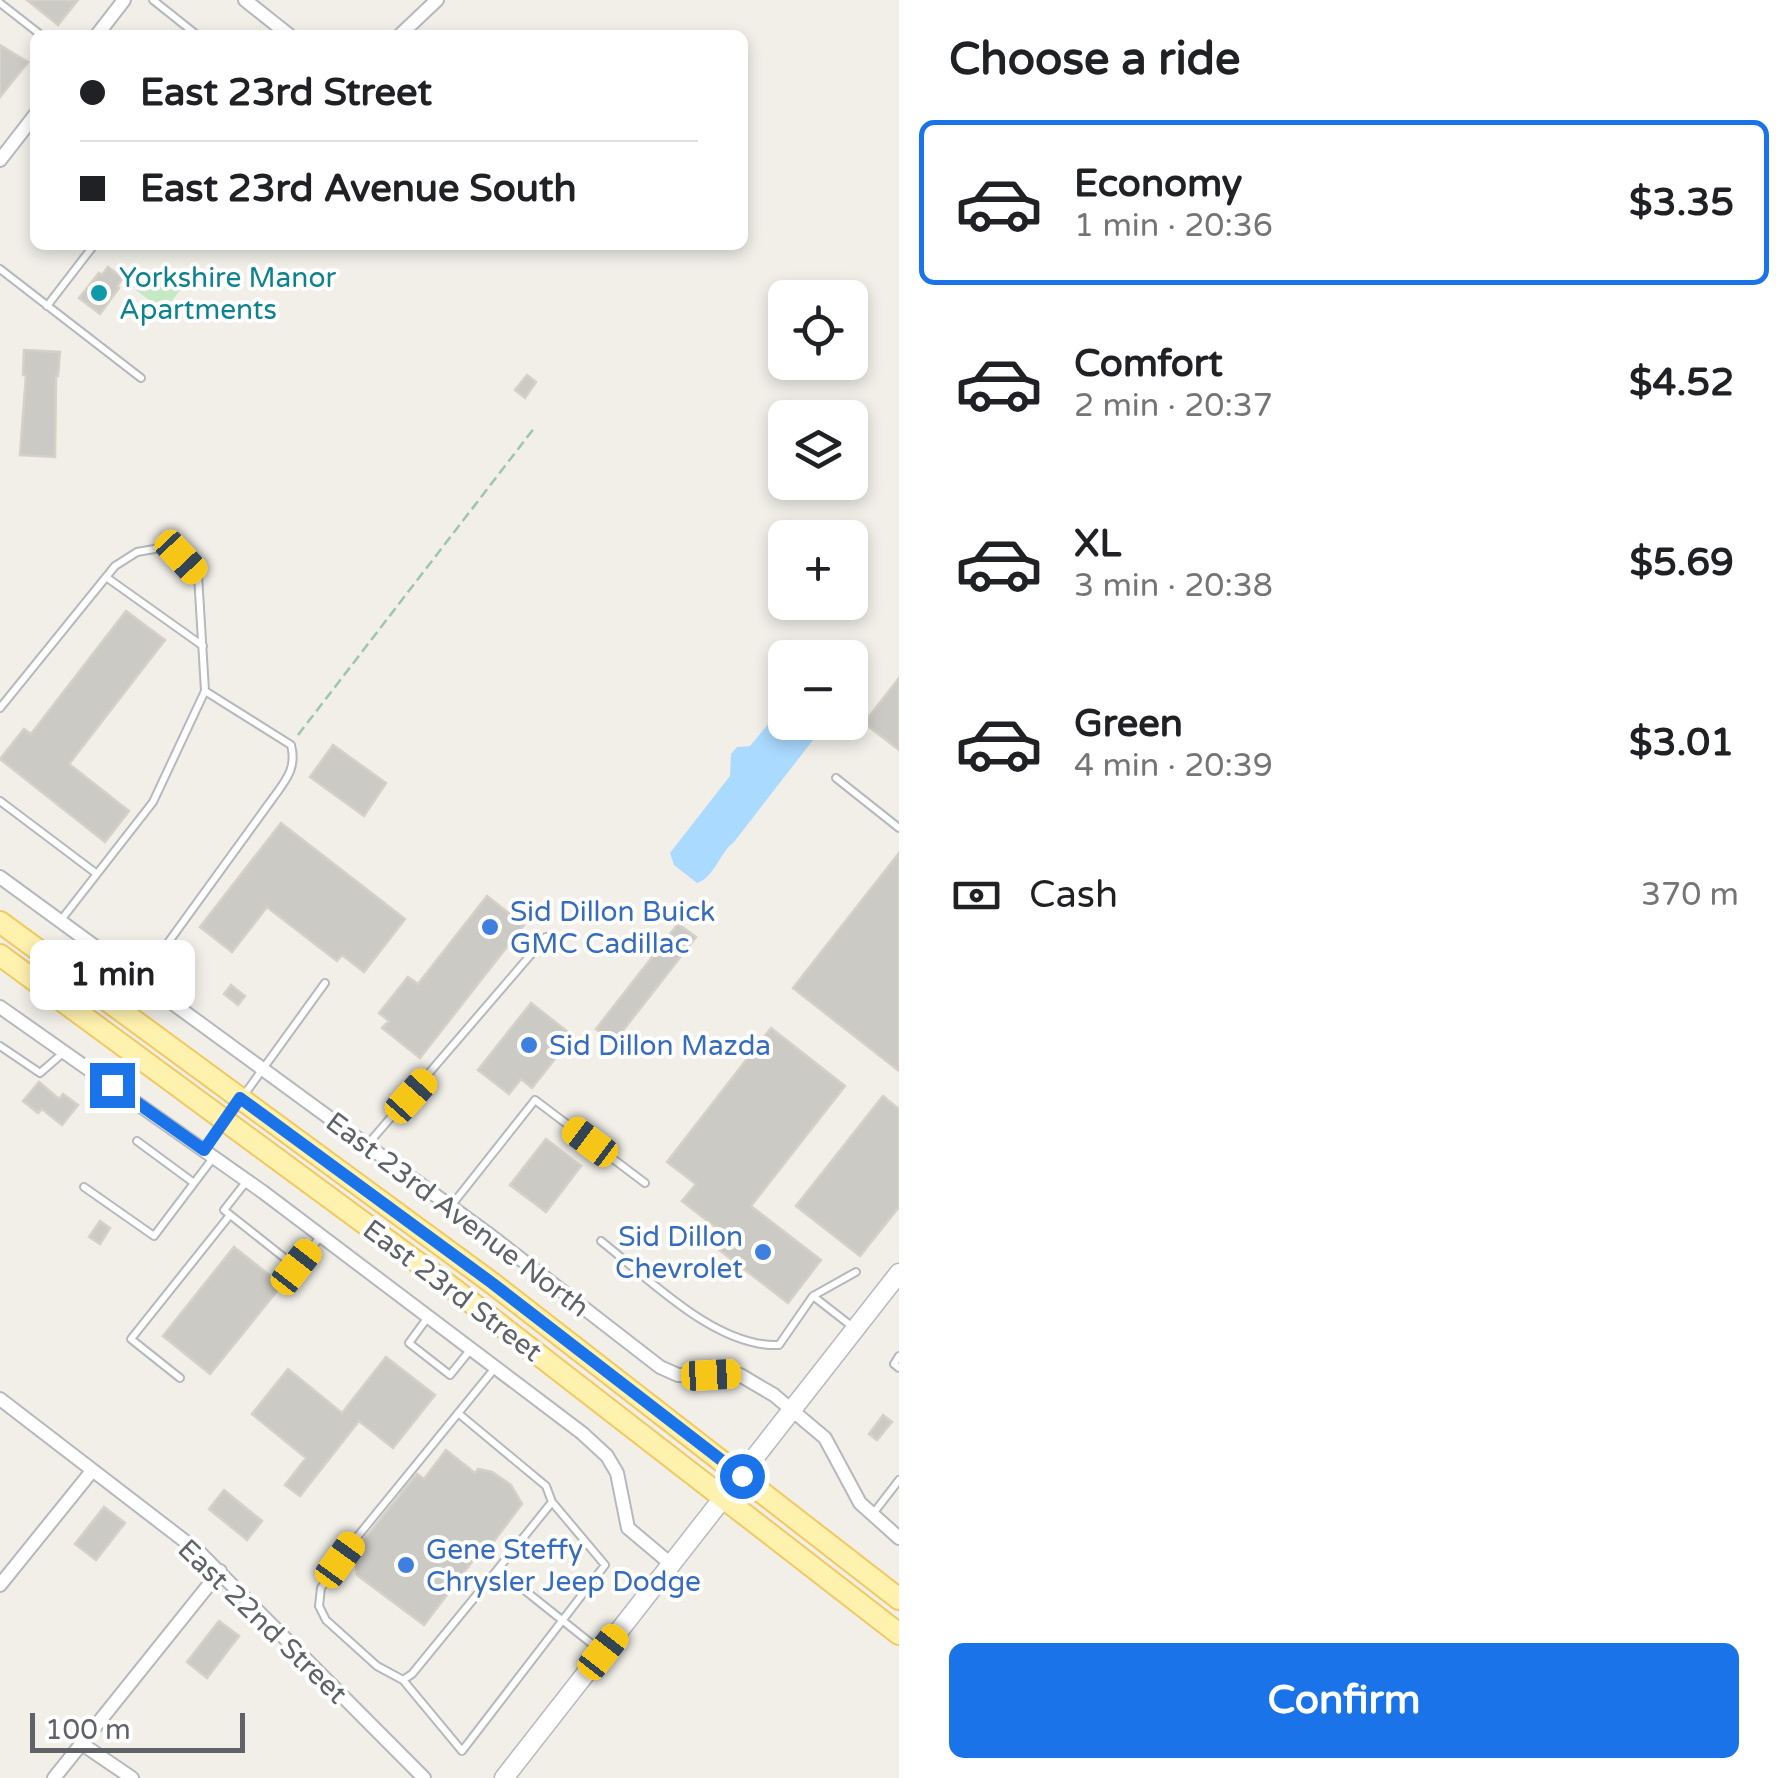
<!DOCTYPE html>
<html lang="en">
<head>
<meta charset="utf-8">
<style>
	:root { --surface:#fff; --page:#f2f2f2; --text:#202124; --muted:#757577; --line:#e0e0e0; --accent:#1a73e8 }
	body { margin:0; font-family:"Varela Round",sans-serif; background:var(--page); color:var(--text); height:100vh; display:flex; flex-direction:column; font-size:38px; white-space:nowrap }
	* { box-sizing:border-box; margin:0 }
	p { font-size:32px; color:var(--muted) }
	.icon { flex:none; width:55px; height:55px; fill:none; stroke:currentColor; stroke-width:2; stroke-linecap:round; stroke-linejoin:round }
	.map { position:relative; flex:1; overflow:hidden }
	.side { display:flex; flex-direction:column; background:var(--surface); width:890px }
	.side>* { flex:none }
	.hud { position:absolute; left:30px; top:30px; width:718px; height:220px; border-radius:15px; box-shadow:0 5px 15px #0003; display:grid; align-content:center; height:220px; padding:0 50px; background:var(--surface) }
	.tools { position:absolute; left:768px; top:280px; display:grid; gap:20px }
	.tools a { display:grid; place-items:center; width:100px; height:100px; border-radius:15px; background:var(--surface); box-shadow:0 5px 15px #0003; font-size:50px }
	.scale { position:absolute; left:30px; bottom:25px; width:215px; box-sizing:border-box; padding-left:10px; border:5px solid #5f6368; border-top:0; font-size:28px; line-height:35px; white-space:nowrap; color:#5f6368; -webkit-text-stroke:8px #fff; paint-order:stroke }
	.end { position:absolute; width:45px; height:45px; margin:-22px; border:12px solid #1a73e8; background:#fff; box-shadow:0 0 0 5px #fff }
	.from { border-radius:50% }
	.bubble { position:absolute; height:70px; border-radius:15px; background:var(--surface); box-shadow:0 5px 15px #0003; font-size:32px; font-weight:700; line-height:70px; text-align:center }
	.car { position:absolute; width:30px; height:60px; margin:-30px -15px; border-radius:12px; box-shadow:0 0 8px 2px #0007; background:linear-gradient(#f5c518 24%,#345 0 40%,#f5c518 0 76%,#345 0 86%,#f5c518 0) }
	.hud b { display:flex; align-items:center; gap:35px; height:95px; font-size:38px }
	.hud b+b { border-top:2px solid var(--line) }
	.hud i { width:25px; height:25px; background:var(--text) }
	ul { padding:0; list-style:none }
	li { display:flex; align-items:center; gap:30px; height:165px; margin:0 20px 15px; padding:0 30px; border:5px solid transparent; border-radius:15px }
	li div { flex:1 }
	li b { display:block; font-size:38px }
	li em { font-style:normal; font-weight:700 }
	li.current { border-color:var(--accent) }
	li>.icon { width:90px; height:90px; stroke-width:1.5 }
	h2 { padding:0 50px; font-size:45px; line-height:120px }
	.pay { display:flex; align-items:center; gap:25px; height:110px; padding:0 50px; font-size:38px }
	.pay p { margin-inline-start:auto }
	.primary-button { display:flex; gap:20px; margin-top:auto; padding:20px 50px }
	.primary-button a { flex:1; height:115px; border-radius:15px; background:var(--accent); color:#fff; font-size:40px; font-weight:700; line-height:115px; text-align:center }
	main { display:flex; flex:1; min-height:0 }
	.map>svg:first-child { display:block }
	.green { fill:#c5e8c5 }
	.water { fill:#aadaff }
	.building { fill:#cccac5; stroke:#d6d1c6; stroke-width:2.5 }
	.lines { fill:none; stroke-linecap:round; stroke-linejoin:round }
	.lane-casing { stroke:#b5b8bc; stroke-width:10 }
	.street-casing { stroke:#b5b8bc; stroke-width:16 }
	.secondary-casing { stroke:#b6babf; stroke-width:21 }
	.primary-casing { stroke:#f2c960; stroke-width:24 }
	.path { stroke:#9cc7a9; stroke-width:2.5; stroke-dasharray:10 5; stroke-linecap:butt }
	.lane { stroke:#fff; stroke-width:6 }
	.street { stroke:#fff; stroke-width:12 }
	.secondary { stroke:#fff; stroke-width:18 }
	.primary { stroke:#fff2af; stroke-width:20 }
	.route { stroke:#1a73e8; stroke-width:12 }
	.culture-dot { fill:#0f9aa8; stroke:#fff; stroke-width:4 }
	.shop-dot { fill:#3f7fe0; stroke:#fff; stroke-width:4 }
	.labels { text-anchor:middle; stroke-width:8; stroke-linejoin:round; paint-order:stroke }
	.culture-label { font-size:28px; fill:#0d838f; stroke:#fff; text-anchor:start }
	.shop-label { font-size:28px; fill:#366cbe; stroke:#fff; text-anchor:start }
	.street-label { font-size:28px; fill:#5f6368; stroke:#fff }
</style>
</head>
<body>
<main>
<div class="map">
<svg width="899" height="1778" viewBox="0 0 899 1778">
	<rect width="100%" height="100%" fill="#f1efe8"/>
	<path class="green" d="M 153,268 L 181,289 L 164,311 L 136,290 Z"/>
	<path class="water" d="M 785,704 L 785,722 L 823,723 L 820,731 L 734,842 C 719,853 715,877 697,883 L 674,865 L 670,853 L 730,776 L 731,754 L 737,747 L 750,746 Z"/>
	<path class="building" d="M 27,0 L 78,0 L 58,25 Z
		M 0,45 L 28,62 L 0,97 Z
		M 108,267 L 123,278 L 117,286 L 119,288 L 100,314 L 79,298 L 99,273 L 102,275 Z
		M 24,350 L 60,352 L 58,376 L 56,376 L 55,457 L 20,455 L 26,375 L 23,375 Z
		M 527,375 L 536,382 L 525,398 L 515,390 Z
		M 126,611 L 165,640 L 69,764 L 129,811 L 105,842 L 0,759 L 24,729 L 31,734 Z
		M 899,678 L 899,750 L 864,723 Z
		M 333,745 L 386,783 L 364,816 L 310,777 Z
		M 281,823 L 405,919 L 364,972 L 342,955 L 337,961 L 267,907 L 232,952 L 200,927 Z
		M 899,853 L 899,1071 L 793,988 Z
		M 487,896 L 524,925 L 420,1058 L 382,1028 L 389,1021 L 379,1013 L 408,977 L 418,984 Z
		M 678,924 L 696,937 L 614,1042 L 596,1029 Z
		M 231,985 L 245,996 L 238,1005 L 224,994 Z
		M 531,1003 L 573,1036 L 532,1088 L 521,1079 L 509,1094 L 478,1070 Z
		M 771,1028 L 845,1086 L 751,1206 L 821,1260 L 788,1303 L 718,1249 L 727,1236 L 682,1201 L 696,1184 L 667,1162 Z
		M 39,1082 L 59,1099 L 63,1094 L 78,1105 L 62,1125 L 42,1109 L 38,1113 L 23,1101 Z
		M 883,1096 L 899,1109 L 899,1207 L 860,1256 L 796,1206 Z
		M 546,1139 L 581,1166 L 546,1212 L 510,1185 Z
		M 100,1221 L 110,1228 L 100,1244 L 89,1237 Z
		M 234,1247 L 282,1285 L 210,1374 L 163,1336 Z
		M 386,1357 L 435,1395 L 393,1448 L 359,1421 L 300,1496 L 285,1485 L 306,1458 L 252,1414 L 288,1369 L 342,1413 Z
		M 883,1415 L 892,1422 L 877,1440 L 869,1434 Z
		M 446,1450 L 475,1473 L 478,1469 L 492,1472 L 511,1485 L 522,1504 L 488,1549 L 484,1546 L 424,1625 L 357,1575 L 354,1552 L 417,1474 L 424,1479 Z
		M 224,1490 L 262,1521 L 247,1540 L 209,1509 Z
		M 104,1507 L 125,1523 L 96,1560 L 75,1544 Z
		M 219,1621 L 239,1636 L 207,1678 L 187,1662 Z"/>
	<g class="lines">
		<g class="lane-casing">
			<path id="lane" d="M 153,0 L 197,35
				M 0,3 L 41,35
				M 0,269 L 141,378
				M 47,306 L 94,245
				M 106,577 L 203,646
				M 0,708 L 115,566 L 137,552 L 160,548 L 181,557 L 198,575 L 205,691 L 153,802 L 61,920
				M 836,778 L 899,828
				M 0,801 L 97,874
				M 141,980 L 273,798 C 286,780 297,768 291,745 L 205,691
				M 0,1046 L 40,1073 L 63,1053
				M 137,1141 L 194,1183
				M 368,1144 L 546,937
				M 205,1149 L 325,983
				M 246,1182 L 224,1210 L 296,1267 L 321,1236
				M 84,1187 L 154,1236 L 213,1158
				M 451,1206 L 535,1100 L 645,1183
				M 601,1241 C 648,1278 716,1348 779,1345 L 813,1296 L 854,1328
				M 813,1296 L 856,1272
				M 428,1317 L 409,1343 L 450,1375 L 471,1349
				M 899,1356 L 894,1364 L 899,1368
				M 495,1368 L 353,1542 L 321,1588 L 319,1606 L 326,1620 L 377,1666 L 403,1680 L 412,1674 L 498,1569 L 602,1652
				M 180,1378 L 131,1339 L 230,1215
				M 458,1413 L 546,1486 L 552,1502 L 498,1569
				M 872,1515 L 899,1480
				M 403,1680 L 462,1751 L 605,1565 L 552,1502"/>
		</g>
		<g class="street-casing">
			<path id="street" d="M 245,0 L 289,35
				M 97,35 L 124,0
				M 400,35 L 437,0
				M 0,160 L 35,115
				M 0,877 L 491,1236 L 660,1367 L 678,1375 L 740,1375 L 774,1395 L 825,1438 L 860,1503 L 899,1538
				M 0,1007 L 263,1192 L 582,1433 L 607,1456 L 617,1473 L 628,1528 L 672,1565
				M 0,1399 L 199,1552 L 424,1778
				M 0,1585 L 92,1471
				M 82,1744 L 132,1778
				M 54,1778 L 220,1571"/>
		</g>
		<g class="secondary-casing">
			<path id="secondary" d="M 504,1778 L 899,1273"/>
		</g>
		<g class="primary-casing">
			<path id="primary" d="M 0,922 L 492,1283 L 899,1599
				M 0,955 L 455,1290 L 899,1634"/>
		</g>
		<path class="path" d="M 298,735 L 535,427"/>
		<use href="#lane" class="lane"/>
		<use href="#street" class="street"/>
		<use href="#secondary" class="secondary"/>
		<use href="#primary" class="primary"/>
	</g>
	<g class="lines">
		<path class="route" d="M 112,1085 L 204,1150 L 240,1098 L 492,1283 L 742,1476"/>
	</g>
	<circle class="culture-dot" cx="99" cy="293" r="10"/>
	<g class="shop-dot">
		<circle cx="490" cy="927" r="10"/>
		<circle cx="529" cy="1045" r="10"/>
		<circle cx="763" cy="1252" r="10"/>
		<circle cx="406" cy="1565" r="10"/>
	</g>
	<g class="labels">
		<g class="culture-label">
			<text x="119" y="287">Yorkshire Manor<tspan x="119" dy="32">Apartments</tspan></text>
		</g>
		<g class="shop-label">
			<text x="510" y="921">Sid Dillon Buick<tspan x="510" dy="32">GMC Cadillac</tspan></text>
			<text x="549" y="1055">Sid Dillon Mazda</text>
			<text x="743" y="1246" text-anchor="end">Sid Dillon<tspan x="743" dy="32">Chevrolet</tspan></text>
			<text x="426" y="1559">Gene Steffy<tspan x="426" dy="32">Chrysler Jeep Dodge</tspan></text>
		</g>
		<g class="street-label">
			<text transform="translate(458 1214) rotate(37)" y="10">East 23rd Avenue North</text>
			<text transform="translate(453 1290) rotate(37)" y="10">East 23rd Street</text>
			<text transform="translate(263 1621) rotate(44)" y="10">East 22nd Street</text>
		</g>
	</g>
</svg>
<div class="tools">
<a><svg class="icon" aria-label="locate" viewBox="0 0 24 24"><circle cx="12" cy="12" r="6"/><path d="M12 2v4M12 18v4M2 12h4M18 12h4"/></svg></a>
<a><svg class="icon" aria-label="layers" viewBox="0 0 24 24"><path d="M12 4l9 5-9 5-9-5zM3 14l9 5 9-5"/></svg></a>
<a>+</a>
<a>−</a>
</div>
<div class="scale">100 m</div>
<i class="end from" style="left:742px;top:1476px"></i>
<i class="end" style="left:112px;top:1085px"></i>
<div class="bubble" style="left:30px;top:940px;width:165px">1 min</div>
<i class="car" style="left:181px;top:557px;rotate:137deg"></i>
<i class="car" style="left:411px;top:1096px;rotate:42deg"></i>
<i class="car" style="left:590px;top:1142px;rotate:307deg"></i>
<i class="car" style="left:296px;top:1267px;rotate:38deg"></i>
<i class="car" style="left:711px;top:1375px;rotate:87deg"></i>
<i class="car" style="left:340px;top:1560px;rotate:36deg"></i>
<i class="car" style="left:603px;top:1652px;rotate:38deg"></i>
<div class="hud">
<b><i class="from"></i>East 23rd Street</b>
<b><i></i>East 23rd Avenue South</b>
</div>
</div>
<section class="side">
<h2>Choose a ride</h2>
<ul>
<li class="current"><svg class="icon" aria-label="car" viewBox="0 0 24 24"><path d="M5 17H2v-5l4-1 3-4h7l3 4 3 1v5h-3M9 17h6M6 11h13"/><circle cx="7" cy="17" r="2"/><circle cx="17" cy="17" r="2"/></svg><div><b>Economy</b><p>1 min · 20:36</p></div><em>$3.35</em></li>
<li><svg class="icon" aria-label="car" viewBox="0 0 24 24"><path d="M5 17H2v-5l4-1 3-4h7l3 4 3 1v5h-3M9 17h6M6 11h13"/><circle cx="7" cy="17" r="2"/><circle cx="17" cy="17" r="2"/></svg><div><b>Comfort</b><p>2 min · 20:37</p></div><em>$4.52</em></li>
<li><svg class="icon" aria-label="car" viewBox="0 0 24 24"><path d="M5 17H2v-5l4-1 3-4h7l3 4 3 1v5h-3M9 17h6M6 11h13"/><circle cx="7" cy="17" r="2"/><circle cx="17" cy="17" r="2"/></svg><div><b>XL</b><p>3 min · 20:38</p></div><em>$5.69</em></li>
<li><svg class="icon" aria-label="car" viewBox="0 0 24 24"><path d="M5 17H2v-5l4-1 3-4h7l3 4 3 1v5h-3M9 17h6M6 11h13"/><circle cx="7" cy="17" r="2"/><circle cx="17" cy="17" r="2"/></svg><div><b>Green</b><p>4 min · 20:39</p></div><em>$3.01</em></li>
</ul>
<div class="pay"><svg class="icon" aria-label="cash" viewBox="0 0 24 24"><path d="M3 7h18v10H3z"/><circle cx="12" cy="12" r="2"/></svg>Cash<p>370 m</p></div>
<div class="primary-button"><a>Confirm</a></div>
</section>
</main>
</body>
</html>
